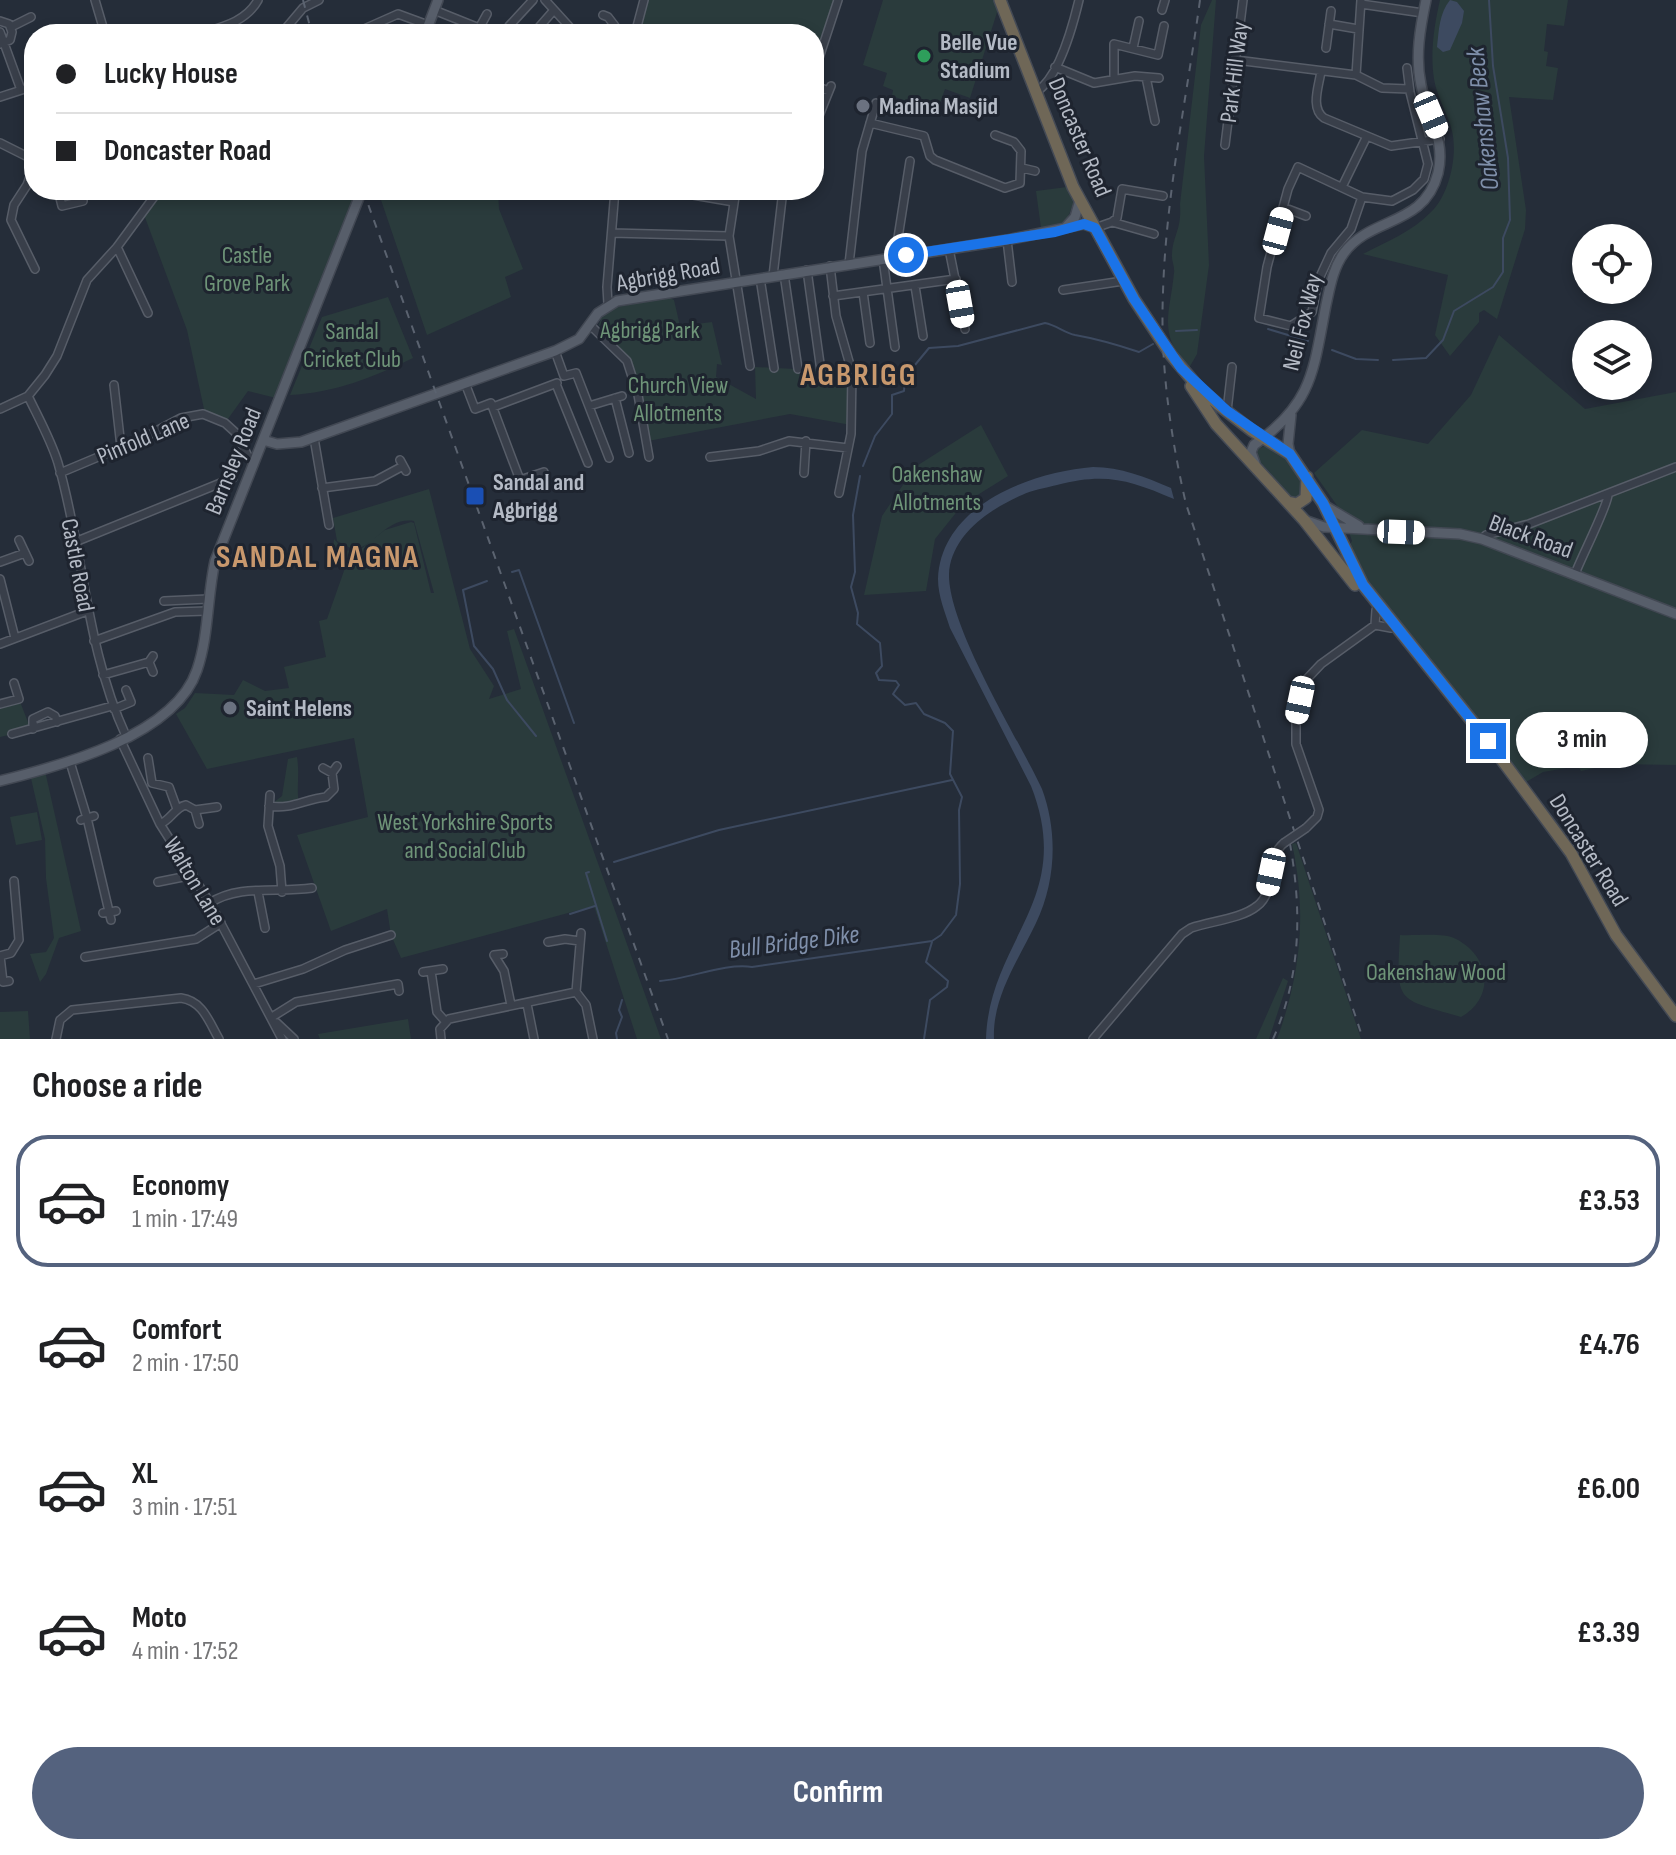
<!DOCTYPE html>
<html lang="en">
<head>
<meta charset="utf-8">
<style>
	:root { --surface:#fff; --page:#f6f6f6; --text:#202124; --muted:#757577; --line:#e0e0e0; --accent:#54627e }
	body { margin:0; font-family:"Sofia Sans Condensed",sans-serif; background:var(--page); color:var(--text); height:100vh; display:flex; flex-direction:column; font-size:30px; white-space:nowrap }
	* { box-sizing:border-box; margin:0 }
	p { font-size:26px; color:var(--muted) }
	.icon { flex:none; width:44px; height:44px; fill:none; stroke:currentColor; stroke-width:2; stroke-linecap:round; stroke-linejoin:round }
	.map { position:relative; height:1039px; overflow:hidden }
	.sheet { display:flex; flex-direction:column; background:var(--surface); flex:1 }
	.sheet>* { flex:none }
	.hud { position:absolute; left:24px; top:24px; width:800px; height:176px; border-radius:32px; box-shadow:0 4px 12px #0003; display:grid; align-content:center; height:176px; padding:0 32px; background:var(--surface) }
	.controls { position:absolute; left:1572px; top:224px; display:grid; gap:16px }
	.controls a { display:grid; place-items:center; width:80px; height:80px; border-radius:50%; background:var(--surface); box-shadow:0 4px 12px #0003; font-size:40px }
	.end { position:absolute; width:36px; height:36px; margin:-18px; border:10px solid #1a73e8; background:#fff; box-shadow:0 0 0 4px #fff }
	.from { border-radius:50% }
	.bubble { position:absolute; height:56px; border-radius:28px; background:var(--surface); box-shadow:0 4px 12px #0003; font-size:26px; font-weight:700; line-height:56px; text-align:center }
	.car { position:absolute; width:24px; height:48px; margin:-24px -12px; border-radius:10px; box-shadow:0 0 6px 2px #0007; background:linear-gradient(#fff 24%,#345 0 40%,#fff 0 76%,#345 0 86%,#fff 0) }
	.hud b { display:flex; align-items:center; gap:28px; height:76px; font-size:30px }
	.hud b+b { border-top:2px solid var(--line) }
	.hud i { width:20px; height:20px; background:var(--text) }
	ul { padding:0; list-style:none }
	li { display:flex; align-items:center; gap:24px; height:132px; margin:0 16px 12px; padding:0 16px; border:4px solid transparent; border-radius:32px }
	li div { flex:1 }
	li b { display:block; font-size:30px }
	li em { font-style:normal; font-weight:700 }
	li.current { border-color:var(--accent) }
	li>.icon { width:72px; height:72px; stroke-width:1.5 }
	h2 { padding:0 32px; font-size:36px; line-height:96px }
	.primary-button { display:flex; gap:16px; margin-top:auto; padding:16px 32px }
	.primary-button a { flex:1; height:92px; border-radius:48px; background:var(--accent); color:#fff; font-size:32px; font-weight:700; line-height:92px; text-align:center }
	.map>svg:first-child { display:block }
	.green { fill:#2a3b3c }
	.water { fill:#3d4a60 }
	.lines { fill:none; stroke-linecap:round; stroke-linejoin:round }
	.stream { stroke:#3d4a60; stroke-width:2 }
	.minor-casing { stroke:#575d68; stroke-width:10 }
	.major-casing { stroke:#424853; stroke-width:12 }
	.highway-casing { stroke:#444a55; stroke-width:14 }
	.minor { stroke:#393f4a; stroke-width:7 }
	.major { stroke:#575e6a; stroke-width:9 }
	.highway { stroke:#6f6757; stroke-width:11 }
	.rail { stroke:#5b6370; stroke-width:2; stroke-dasharray:8 8; stroke-linecap:butt }
	.minor-bridge-casing { stroke:#575d68; stroke-width:10; stroke-linecap:butt }
	.minor-bridge { stroke:#393f4a; stroke-width:7 }
	.route { stroke:#1a73e8; stroke-width:10 }
	.leisure-dot { fill:#2e9e5b; stroke:#1e242f; stroke-width:3 }
	.worship-dot { fill:#6b7280; stroke:#1e242f; stroke-width:3 }
	.transit-dot { fill:#1a4fb4; stroke:#1e242f; stroke-width:3 }
	.labels { text-anchor:middle; stroke-width:6; stroke-linejoin:round; paint-order:stroke }
	.poi-label { font-size:24px; font-weight:bold; fill:#b4bac5; stroke:#1e242f; text-anchor:start }
	.street-label { font-size:24px; fill:#b4bac5; stroke:#1e242f }
	.park-label { font-size:24px; fill:#6e9478; stroke:#1e242f }
	.water-label { font-size:26px; font-style:italic; fill:#7f8faa; stroke:#1e242f }
	.district-label { font-size:32px; font-weight:bold; letter-spacing:2px; fill:#c8986d; stroke:#1e242f }
</style>
</head>
<body>
<div class="map">
<svg width="1676" height="1039" viewBox="0 0 1676 1039">
	<rect width="100%" height="100%" fill="#252d39"/>
	<path class="green" d="M 644,0 L 835,0 L 814,62 L 814,34 L 635,34 Z
		M 883,0 L 996,0 L 999,6 L 970,98 L 945,89 L 939,106 L 927,108 L 892,96 L 893,90 L 883,86 L 887,73 L 863,65 Z
		M 1212,0 L 1216,0 L 1204,156 L 1209,265 L 1197,354 L 1189,368 C 1157,333 1170,314 1174,273 C 1175,266 1171,260 1172,254 C 1173,235 1182,229 1180,204 L 1201,25 Z
		M 1440,0 L 1568,0 L 1564,26 L 1547,24 L 1544,51 L 1548,52 L 1546,66 L 1558,68 L 1553,100 L 1509,97 L 1526,210 L 1525,229 L 1497,319 L 1484,310 L 1479,313 L 1479,322 L 1450,356 L 1435,335 L 1448,275 L 1363,254 C 1386,242 1413,231 1431,212 C 1449,195 1458,156 1452,131 C 1448,113 1437,98 1434,79 C 1430,53 1434,26 1440,0 Z
		M 1067,187 L 1074,202 L 1066,222 L 1041,228 L 1036,191 Z
		M 159,190 L 359,190 L 280,399 L 248,391 L 225,423 L 206,414 L 204,409 L 187,330 L 143,212 Z
		M 388,190 L 498,190 L 499,209 L 523,269 L 505,277 L 511,297 L 427,335 L 381,200 L 391,197 Z
		M 388,297 L 413,358 C 374,377 334,393 290,395 L 322,317 Z
		M 668,297 L 674,300 L 680,326 L 712,322 L 722,365 L 717,364 L 716,377 L 756,399 L 755,367 L 852,372 L 851,425 L 790,414 L 648,441 L 627,361 L 599,325 L 602,315 L 613,308 Z
		M 1499,335 L 1585,409 L 1676,392 L 1676,765 L 1613,764 L 1581,771 L 1578,766 L 1543,772 L 1521,785 L 1381,610 L 1348,548 L 1352,541 L 1343,514 L 1314,473 L 1362,430 L 1428,444 L 1471,395 Z
		M 981,425 L 1008,476 L 963,504 L 935,539 L 926,591 L 864,595 L 882,516 L 915,467 Z
		M 1267,445 L 1289,461 L 1305,490 L 1293,501 C 1280,486 1270,471 1256,458 L 1258,449 Z
		M 429,489 L 470,649 L 494,686 L 489,699 L 521,689 L 507,631 L 514,629 L 661,1039 L 637,1039 L 594,906 L 401,958 L 391,935 L 387,909 L 331,931 L 297,835 L 368,817 L 354,738 L 207,769 L 176,714 L 185,708 L 195,693 L 234,695 L 243,680 L 265,691 L 289,688 L 284,667 L 326,657 L 319,621 L 327,619 L 345,568 L 333,547 L 334,539 L 344,550 L 357,552 L 385,530 L 411,522 L 414,523 L 431,593 L 434,593 L 414,521 C 387,517 376,545 354,550 L 337,541 L 333,518 Z
		M 19,699 L 31,730 L 0,737 L 0,704 Z
		M 297,757 C 300,775 296,788 299,805 L 269,806 L 282,796 L 288,759 Z
		M 45,771 L 81,931 L 59,938 L 46,974 L 40,982 L 30,954 L 46,952 L 54,938 L 46,878 L 45,839 L 30,774 Z
		M 37,812 L 42,840 L 16,845 L 10,817 Z
		M 1296,843 L 1361,1039 L 1277,1039 C 1301,974 1307,912 1292,844 Z
		M 1400,935 C 1416,936 1443,932 1456,939 C 1491,957 1495,998 1461,1017 C 1396,998 1396,1004 1400,935 Z
		M 1283,978 L 1288,981 L 1269,1039 L 1256,1039 Z
		M 28,1011 L 30,1039 L 0,1039 L 0,1012 Z
		M 408,1019 L 411,1039 L 320,1039 L 318,1034 Z"/>
	<path class="water" d="M 1450,0 L 1457,2 L 1464,11 L 1462,23 L 1450,50 L 1443,52 L 1437,47 C 1439,30 1439,14 1450,0 Z
		M 1093,467 C 1121,467 1145,477 1171,488 L 1174,499 C 1130,480 1105,472 1057,485 C 1045,488 1032,490 1022,495 C 991,509 958,530 950,565 C 939,613 1020,741 1042,789 C 1058,832 1056,881 1036,923 C 1019,959 992,997 994,1039 L 986,1039 C 989,939 1076,900 1031,786 L 950,628 C 945,612 938,596 938,579 C 941,505 1031,472 1093,467 Z"/>
	<g class="lines">
		<path class="stream" d="M 1268,329 L 1308,341
			M 1176,331 L 1197,330
			M 1332,350 L 1356,359 L 1378,360
			M 1393,360 L 1426,358 L 1443,340 L 1454,311 L 1493,287 L 1503,272 L 1503,238 L 1510,220 L 1508,158 L 1493,66 L 1489,0
			M 863,466 L 875,436 L 892,414 L 892,395 L 904,391 L 905,377 L 929,348 L 958,346 L 1045,323 C 1056,325 1065,333 1075,335 C 1098,339 1118,345 1139,352 L 1153,344
			M 512,572 L 519,570 L 574,723
			M 487,581 L 463,590 L 474,646 L 493,669 L 507,700 L 536,736
			M 614,862 L 719,830 L 952,780
			M 589,872 L 586,873 L 607,941
			M 570,914 L 595,906
			M 660,981 C 689,979 724,963 752,967 L 932,941 L 941,935 L 956,915 L 960,884 L 959,810 L 962,797 L 950,774 L 953,731 L 945,723 L 924,714 L 916,703 L 905,705 L 893,694 L 899,685 L 896,681 L 879,680 L 876,673 L 882,666 L 880,643 L 857,624 L 858,613 L 851,587 L 855,572 L 853,515 L 860,476
			M 617,1039 L 616,1033 L 622,1017 L 619,1010 L 622,1000
			M 924,1039 L 930,1000 L 947,987 L 948,981 L 926,962 L 932,942"/>
		<g class="minor-casing">
			<path id="minor" d="M 95,0 L 105,34
				M 545,0 L 576,34
				M 1361,4 L 1423,13
				M 434,10 L 479,28
				M 1162,10 L 1165,0
				M 603,15 L 608,17 L 621,34
				M 0,21 L 9,24 L 12,32 L 10,40 L 0,44
				M 1329,24 L 1358,29
				M 509,26 L 533,0
				M 11,27 L 31,17
				M 0,32 L 21,90
				M 199,34 C 222,27 246,22 258,0
				M 281,34 L 303,8 L 319,0
				M 353,34 L 398,14 L 428,25
				M 476,34 L 487,14
				M 533,34 L 554,10
				M 635,34 L 644,0
				M 1133,48 L 1139,21
				M 1326,48 L 1331,11
				M 1236,60 L 1356,75 L 1382,88 L 1409,89
				M 818,61 L 838,0
				M 1055,67 L 1094,83 L 1135,76 L 1159,78
				M 1321,71 C 1319,86 1310,108 1324,118 L 1391,146 L 1440,139
				M 1356,75 L 1361,0
				M 1146,77 L 1155,121
				M 1114,79 L 1114,44 L 1158,55 L 1164,26
				M 817,82 L 815,86 L 829,91
				M 1036,92 C 1059,78 1073,25 1079,0
				M 0,97 L 34,86
				M 870,123 L 924,136 L 930,156 L 935,160 L 1005,188 L 1020,183 L 1021,151 L 1014,142 L 995,135
				M 814,128 L 831,86
				M 0,143 L 34,160
				M 1225,145 L 1243,0
				M 34,166 L 27,185 L 14,205 L 11,220 L 35,269
				M 1022,168 L 1035,171
				M 1342,187 L 1367,136
				M 58,190 L 62,206 L 83,201
				M 664,190 L 734,202
				M 736,190 L 729,236 L 750,366
				M 1362,197 L 1351,229 L 1331,253 L 1318,281 L 1312,312 L 1291,326 L 1259,318 L 1267,267 L 1288,189 L 1298,167 L 1362,197 L 1392,201 L 1413,190 L 1424,179 L 1428,164 L 1410,92 L 1407,68
				M 1285,208 L 1306,216
				M 1112,222 L 1117,218 L 1122,189 L 1163,196
				M 1095,228 L 1112,222 L 1154,234
				M 612,233 L 729,236
				M 1007,240 L 1012,282
				M 117,247 L 148,313
				M 949,249 L 965,329
				M 895,257 L 910,161
				M 883,259 L 895,347
				M 849,264 L 862,151 L 876,103
				M 830,266 L 836,316 L 852,372 L 851,434 L 839,493
				M 807,270 L 821,371
				M 784,274 L 798,369
				M 773,276 L 783,190
				M 760,278 L 774,368
				M 915,286 L 923,336
				M 1063,290 L 1123,281
				M 863,292 L 870,343
				M 833,296 L 956,279
				M 608,304 L 607,287 L 615,190
				M 590,325 L 627,361 L 638,395 L 649,457
				M 555,351 L 564,376 L 576,373 L 609,458
				M 465,383 L 475,409 L 491,403 L 520,480 L 544,472
				M 556,384 L 588,463
				M 114,385 L 121,447
				M 28,396 C 38,417 51,440 58,463 C 84,553 86,649 126,736
				M 615,398 L 629,453
				M 589,406 L 622,396
				M 493,407 L 557,383
				M 0,409 L 28,396 L 45,375 L 57,356 L 87,280 L 117,247 L 159,190
				M 1227,411 L 1232,367
				M 314,438 L 329,525
				M 710,457 L 759,451 L 789,441 L 848,448
				M 400,460 L 406,471
				M 60,473 L 141,439 L 181,418 L 203,414 L 225,423 L 236,433 L 248,456 L 255,460
				M 804,473 L 806,441
				M 322,488 L 375,481 L 403,466
				M 1482,539 L 1486,535 L 1529,524 L 1676,467
				M 19,540 L 29,561
				M 75,542 L 233,478
				M 0,562 L 25,553
				M 1575,574 C 1581,558 1608,505 1608,495
				M 0,579 L 15,638
				M 164,601 L 208,599
				M 1375,625 L 1376,610
				M 94,641 L 175,612 L 207,611
				M 0,644 L 87,611
				M 153,672 L 149,662 L 153,656
				M 103,675 L 149,662
				M 0,704 L 19,699 L 14,683
				M 114,709 L 131,702 L 126,690
				M 33,729 L 33,719 L 48,712 L 55,716 L 57,722
				M 12,734 L 112,706
				M 120,739 L 160,824 L 210,903 L 282,1039
				M 148,758 L 152,783 L 169,787 L 177,809
				M 70,762 L 87,818 L 111,920
				M 323,768 L 332,773 L 337,766
				M 270,795 L 268,826 L 280,866 L 282,892
				M 269,806 C 291,810 305,799 326,797 L 334,789 L 332,773
				M 195,810 L 217,807
				M 81,820 L 94,816
				M 160,824 C 171,820 175,807 186,805 L 195,810 L 199,824
				M 1306,828 L 1317,817 L 1319,810 L 1296,744 L 1296,718 L 1304,682 L 1321,664 L 1375,625 L 1391,628
				M 158,882 L 193,875
				M 258,892 L 265,928
				M 210,903 C 239,884 277,893 312,888
				M 103,913 L 116,911
				M 548,942 L 565,939 L 580,941
				M 503,954 L 494,955 L 504,971 L 511,1005
				M 0,956 L 11,953 L 19,940 L 14,881
				M 0,956 L 3,982 L 9,981
				M 85,957 L 196,939 L 221,923
				M 431,971 L 437,1012 L 445,1021
				M 423,972 L 443,969
				M 254,984 L 303,969 L 345,950 L 391,935
				M 576,992 L 581,933
				M 576,992 L 586,1005 L 593,1039
				M 527,1004 L 534,1039
				M 272,1017 L 296,1002 L 398,984 L 399,991
				M 277,1023 L 294,1039
				M 56,1039 L 60,1020 L 72,1010 L 181,998 C 203,1001 209,1022 219,1039
				M 441,1039 L 440,1029 L 449,1019 L 576,992
				M 1093,1039 L 1182,934 L 1191,928 C 1211,921 1241,919 1257,906 C 1277,891 1265,858 1284,843"/>
		</g>
		<g class="major-casing">
			<path id="major" d="M 425,34 L 438,0
				M 1065,228 L 1075,217 L 1080,200
				M 263,440 L 277,444 L 301,442 L 555,351 L 579,339 L 598,313 L 617,301 L 1007,240 L 1084,224 L 1095,228
				M 1290,454 L 1288,444 L 1291,415
				M 1255,463 L 1251,452 L 1254,445 C 1313,403 1313,372 1326,305 C 1330,287 1333,268 1344,253 C 1371,216 1424,227 1438,173 C 1446,139 1427,116 1421,85 C 1415,57 1420,28 1426,0
				M 1327,507 L 1359,526
				M 1304,520 L 1324,527 L 1460,534 L 1482,539 L 1676,614
				M 0,781 C 60,766 175,736 197,670 C 209,635 207,597 215,561 L 362,190"/>
		</g>
		<g class="highway-casing">
			<path id="highway" d="M 1000,0 L 1073,187 L 1134,299 L 1171,355 L 1199,388 L 1220,406 L 1251,430 L 1290,454 L 1323,503 L 1363,585 L 1488,741 L 1571,853 L 1616,935 L 1676,1016
				M 1191,386 L 1216,424 L 1304,520 L 1355,585
				M 1288,502 L 1297,504 L 1306,498 L 1307,477"/>
		</g>
		<use href="#minor" class="minor"/>
		<use href="#major" class="major"/>
		<use href="#highway" class="highway"/>
		<path class="rail" d="M 303,0 L 312,34
			M 1200,0 C 1187,96 1166,194 1163,292 C 1160,363 1170,434 1186,504 L 1363,1039
			M 363,190 L 668,1039
			M 1273,1039 C 1301,976 1302,911 1290,844"/>
		<g class="minor-bridge-casing">
			<path id="minor-bridge" d="M 1284,843 L 1306,828"/>
		</g>
		<use href="#minor-bridge" class="minor-bridge"/>
	</g>
	<g class="lines">
		<path class="route" d="M 906,255 L 1055,232 L 1084,224 L 1095,228 L 1134,299 L 1181,368 L 1227,411 L 1290,454 L 1323,503 L 1363,585 L 1488,741"/>
	</g>
	<circle class="leisure-dot" cx="924" cy="56" r="8"/>
	<g class="worship-dot">
		<circle cx="863" cy="106" r="8"/>
		<circle cx="230" cy="708" r="8"/>
	</g>
	<rect class="transit-dot" x="465" y="486" width="20" height="20" rx="4"/>
	<g class="labels">
		<g class="poi-label">
			<text x="940" y="50">Belle Vue<tspan x="940" dy="28">Stadium</tspan></text>
			<text x="879" y="114">Madina Masjid</text>
			<text x="493" y="490">Sandal and<tspan x="493" dy="28">Agbrigg</tspan></text>
			<text x="246" y="716">Saint Helens</text>
		</g>
		<g class="street-label">
			<text transform="translate(1234 72) rotate(-83)" y="8">Park Hill Way</text>
			<text transform="translate(1080 137) rotate(67)" y="8">Doncaster Road</text>
			<text transform="translate(668 274) rotate(-10)" y="8">Agbrigg Road</text>
			<text transform="translate(1302 322) rotate(-76)" y="8">Neil Fox Way</text>
			<text transform="translate(143 438) rotate(-23)" y="8">Pinfold Lane</text>
			<text transform="translate(233 461) rotate(-68)" y="8">Barnsley Road</text>
			<text transform="translate(1531 536) rotate(20)" y="8">Black Road</text>
			<text transform="translate(78 565) rotate(79)" y="8">Castle Road</text>
			<text transform="translate(1589 850) rotate(58)" y="8">Doncaster Road</text>
			<text transform="translate(195 881) rotate(59)" y="8">Walton Lane</text>
		</g>
		<g class="park-label">
			<text x="247" y="263">Castle<tspan x="247" dy="28">Grove Park</tspan></text>
			<text x="650" y="338">Agbrigg Park</text>
			<text x="352" y="339">Sandal<tspan x="352" dy="28">Cricket Club</tspan></text>
			<text x="678" y="393">Church View<tspan x="678" dy="28">Allotments</tspan></text>
			<text x="937" y="482">Oakenshaw<tspan x="937" dy="28">Allotments</tspan></text>
			<text x="465" y="830">West Yorkshire Sports<tspan x="465" dy="28">and Social Club</tspan></text>
			<text x="1436" y="980">Oakenshaw Wood</text>
		</g>
		<g class="water-label">
			<text transform="translate(1482 119) rotate(-96)" y="9">Oakenshaw Beck</text>
			<text transform="translate(794 941) rotate(-7)" y="9">Bull Bridge Dike</text>
		</g>
		<g class="district-label">
			<text x="859" y="385">AGBRIGG</text>
			<text x="318" y="567">SANDAL MAGNA</text>
		</g>
	</g>
</svg>
<div class="controls">
<a><svg class="icon" aria-label="locate" viewBox="0 0 24 24"><circle cx="12" cy="12" r="6"/><path d="M12 2v4M12 18v4M2 12h4M18 12h4"/></svg></a>
<a><svg class="icon" aria-label="layers" viewBox="0 0 24 24"><path d="M12 4l9 5-9 5-9-5zM3 14l9 5 9-5"/></svg></a>
</div>
<i class="end from" style="left:906px;top:255px"></i>
<i class="end" style="left:1488px;top:741px"></i>
<div class="bubble" style="left:1516px;top:712px;width:132px">3 min</div>
<i class="car" style="left:1431px;top:115px;rotate:157deg"></i>
<i class="car" style="left:1278px;top:231px;rotate:15deg"></i>
<i class="car" style="left:960px;top:304px;rotate:170deg"></i>
<i class="car" style="left:1401px;top:532px;rotate:92deg"></i>
<i class="car" style="left:1300px;top:700px;rotate:192deg"></i>
<i class="car" style="left:1271px;top:872px;rotate:192deg"></i>
<div class="hud">
<b><i class="from"></i>Lucky House</b>
<b><i></i>Doncaster Road</b>
</div>
</div>
<section class="sheet">
<h2>Choose a ride</h2>
<ul>
<li class="current"><svg class="icon" aria-label="car" viewBox="0 0 24 24"><path d="M5 17H2v-5l4-1 3-4h7l3 4 3 1v5h-3M9 17h6M6 11h13"/><circle cx="7" cy="17" r="2"/><circle cx="17" cy="17" r="2"/></svg><div><b>Economy</b><p>1 min · 17:49</p></div><em>£3.53</em></li>
<li><svg class="icon" aria-label="car" viewBox="0 0 24 24"><path d="M5 17H2v-5l4-1 3-4h7l3 4 3 1v5h-3M9 17h6M6 11h13"/><circle cx="7" cy="17" r="2"/><circle cx="17" cy="17" r="2"/></svg><div><b>Comfort</b><p>2 min · 17:50</p></div><em>£4.76</em></li>
<li><svg class="icon" aria-label="car" viewBox="0 0 24 24"><path d="M5 17H2v-5l4-1 3-4h7l3 4 3 1v5h-3M9 17h6M6 11h13"/><circle cx="7" cy="17" r="2"/><circle cx="17" cy="17" r="2"/></svg><div><b>XL</b><p>3 min · 17:51</p></div><em>£6.00</em></li>
<li><svg class="icon" aria-label="car" viewBox="0 0 24 24"><path d="M5 17H2v-5l4-1 3-4h7l3 4 3 1v5h-3M9 17h6M6 11h13"/><circle cx="7" cy="17" r="2"/><circle cx="17" cy="17" r="2"/></svg><div><b>Moto</b><p>4 min · 17:52</p></div><em>£3.39</em></li>
</ul>
<div class="primary-button"><a>Confirm</a></div>
</section>
</body>
</html>
